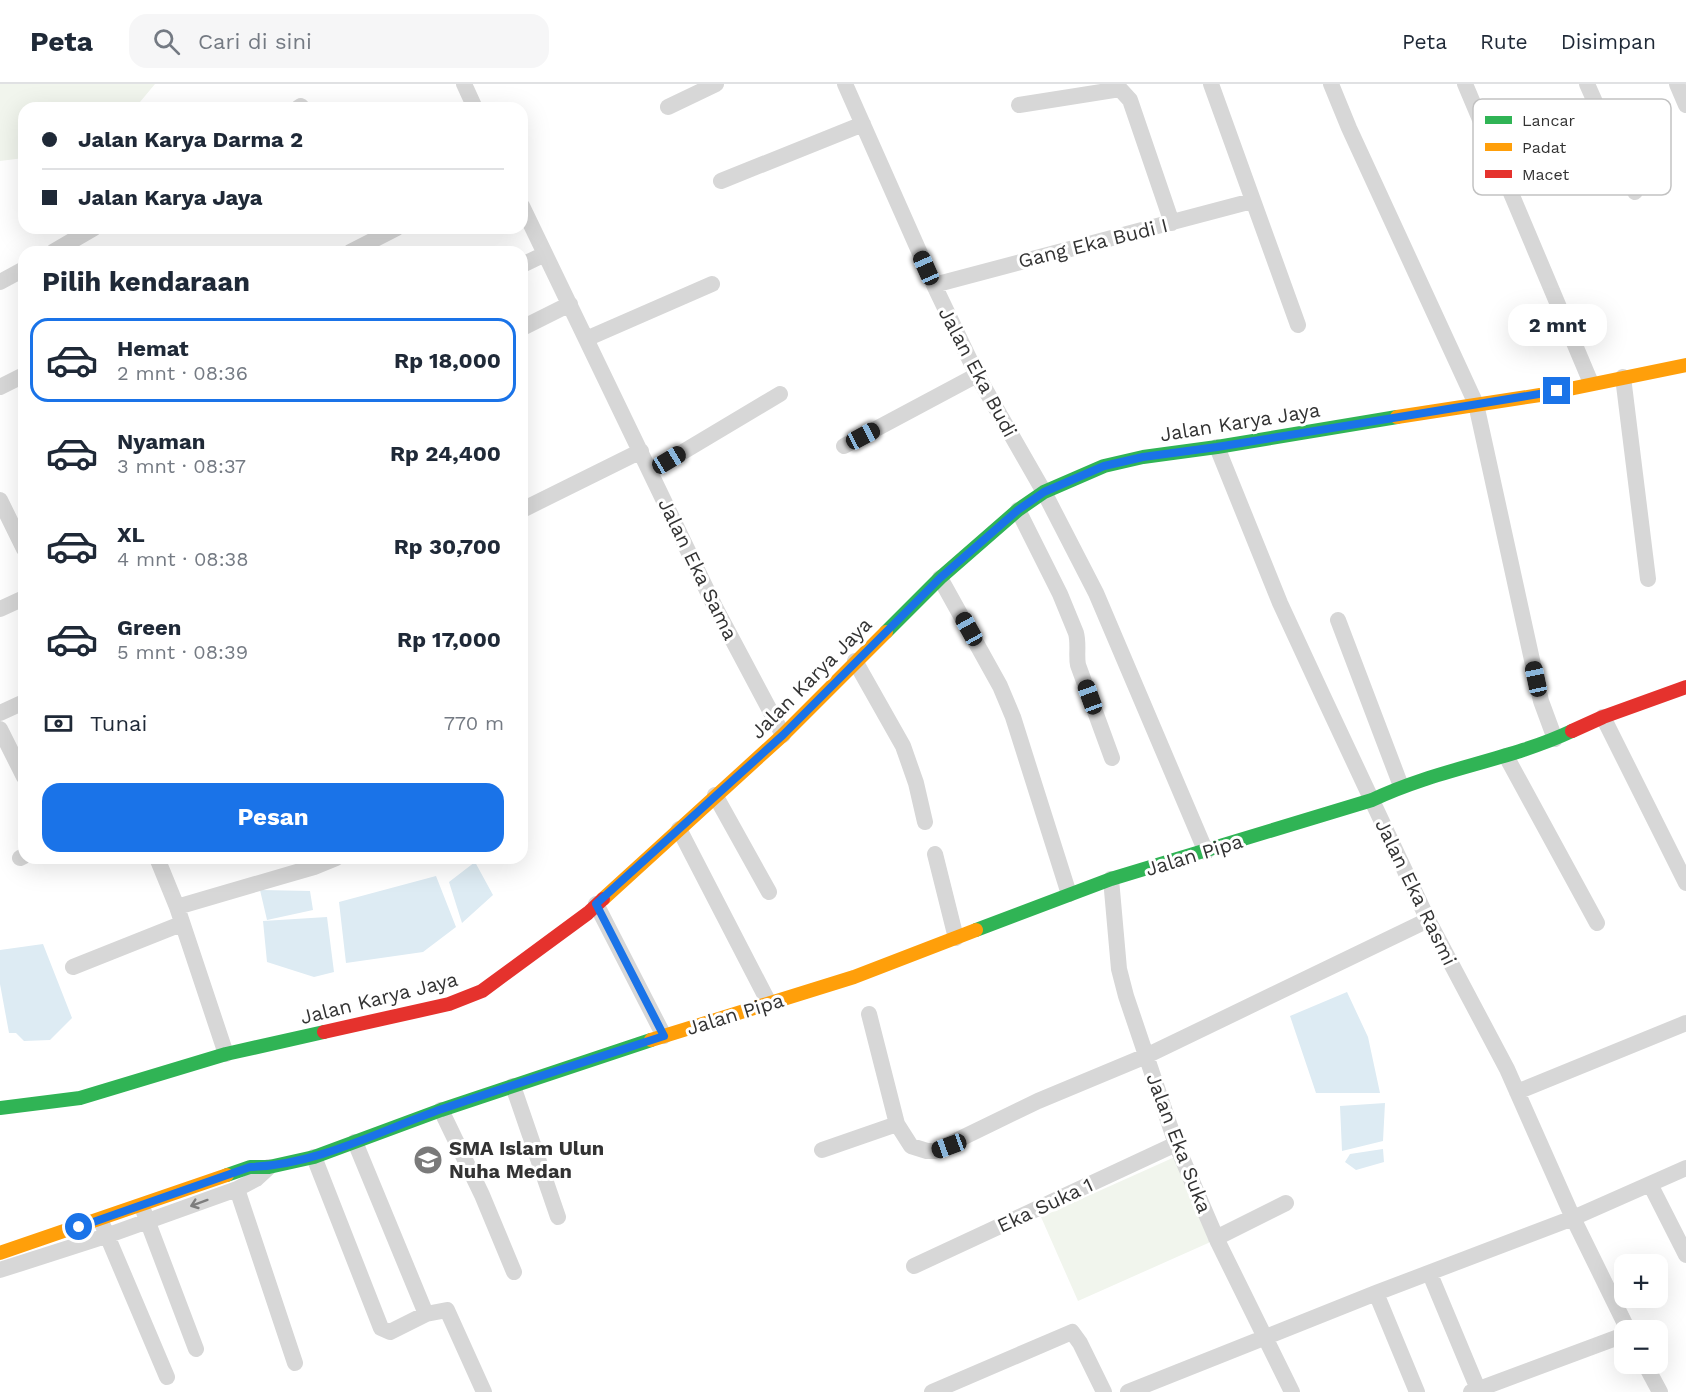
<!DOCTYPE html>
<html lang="id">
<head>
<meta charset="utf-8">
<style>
	:root { --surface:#fff; --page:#f6f6f7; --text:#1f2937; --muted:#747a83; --line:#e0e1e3; --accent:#1a73e8 }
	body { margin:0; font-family:"Work Sans",sans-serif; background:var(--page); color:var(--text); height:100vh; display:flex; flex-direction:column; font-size:22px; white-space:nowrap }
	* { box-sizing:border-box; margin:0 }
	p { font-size:20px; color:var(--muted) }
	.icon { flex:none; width:33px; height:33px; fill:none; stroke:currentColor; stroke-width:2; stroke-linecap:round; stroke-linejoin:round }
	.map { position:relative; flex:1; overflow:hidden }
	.details { position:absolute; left:18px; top:162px; width:510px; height:618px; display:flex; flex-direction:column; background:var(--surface); border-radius:18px; box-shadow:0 6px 24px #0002 }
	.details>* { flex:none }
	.top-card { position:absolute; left:18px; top:18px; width:510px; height:132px; border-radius:18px; box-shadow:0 6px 24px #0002; display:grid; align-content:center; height:132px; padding:0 24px; background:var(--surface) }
	.fabs { position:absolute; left:1614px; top:1170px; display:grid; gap:12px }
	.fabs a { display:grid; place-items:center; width:54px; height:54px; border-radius:12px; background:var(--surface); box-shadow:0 6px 24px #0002; font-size:30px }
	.end { position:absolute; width:27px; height:27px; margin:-14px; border:8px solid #1a73e8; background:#fff; box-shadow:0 0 0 3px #fff }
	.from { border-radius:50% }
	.bubble { position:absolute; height:42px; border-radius:18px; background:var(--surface); box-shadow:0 6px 24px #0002; font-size:20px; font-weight:700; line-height:42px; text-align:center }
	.car { position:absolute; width:18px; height:36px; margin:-18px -9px; border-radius:8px; box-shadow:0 0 4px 2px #0007; background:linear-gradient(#222 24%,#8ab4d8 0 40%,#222 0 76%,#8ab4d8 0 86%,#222 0) }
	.top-card b { display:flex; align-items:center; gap:21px; height:57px; font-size:22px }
	.top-card b+b { border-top:2px solid var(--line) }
	.top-card i { width:15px; height:15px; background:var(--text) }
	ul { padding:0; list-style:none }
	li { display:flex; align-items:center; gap:18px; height:84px; margin:0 12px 9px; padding:0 12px; border:3px solid transparent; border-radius:18px }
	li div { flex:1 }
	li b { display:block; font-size:22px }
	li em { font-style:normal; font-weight:700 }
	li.active { border-color:var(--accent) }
	li>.icon { width:54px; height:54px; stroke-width:1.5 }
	h2 { padding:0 24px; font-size:27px; line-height:72px }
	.pay { display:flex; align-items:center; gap:15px; height:66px; padding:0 24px; font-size:22px }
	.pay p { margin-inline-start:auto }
	.button { display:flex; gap:12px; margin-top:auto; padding:12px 24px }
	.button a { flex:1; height:69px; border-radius:18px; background:var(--accent); color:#fff; font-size:24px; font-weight:700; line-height:69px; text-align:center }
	header { display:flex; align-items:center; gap:36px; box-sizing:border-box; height:84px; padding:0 30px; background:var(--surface); border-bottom:2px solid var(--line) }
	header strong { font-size:28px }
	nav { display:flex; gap:33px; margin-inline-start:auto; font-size:21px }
	.search { width:420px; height:54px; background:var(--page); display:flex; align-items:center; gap:15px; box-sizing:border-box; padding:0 21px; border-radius:18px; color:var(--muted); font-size:22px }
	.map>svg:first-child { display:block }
	.green { fill:#f1f5ed }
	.water { fill:#ddebf3 }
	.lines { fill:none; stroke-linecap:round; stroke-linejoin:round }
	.street { stroke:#d7d7d7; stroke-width:16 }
	.fast { stroke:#30b455; stroke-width:14 }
	.slow { stroke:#ff9f0a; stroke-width:14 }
	.jam { stroke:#e5322d; stroke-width:14 }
	.oneway { stroke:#7d7d7d }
	.route { stroke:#1a73e8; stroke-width:8 }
	.labels { text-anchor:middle; stroke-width:6; stroke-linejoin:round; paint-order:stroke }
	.street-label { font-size:20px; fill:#333; stroke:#fff }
	.poi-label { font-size:20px; font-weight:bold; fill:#333; stroke:#fff; text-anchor:start }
	.key { fill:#fff; stroke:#c2c2c2; stroke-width:1.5 }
	.key-label { font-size:16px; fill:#333 }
</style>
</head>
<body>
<header>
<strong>Peta</strong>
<div class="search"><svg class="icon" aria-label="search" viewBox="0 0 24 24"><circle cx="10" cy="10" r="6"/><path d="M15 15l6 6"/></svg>Cari di sini</div>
<nav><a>Peta</a><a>Rute</a><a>Disimpan</a></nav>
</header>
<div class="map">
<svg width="1686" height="1308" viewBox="0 0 1686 1308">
	<rect width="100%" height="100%" fill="#fff"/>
	<path class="green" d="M 0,0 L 155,0 L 135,24 L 24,24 L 24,74 L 0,77 Z
		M 1177,1072 L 1215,1156 L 1078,1217 L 1041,1133 Z"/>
	<path class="water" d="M 475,778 L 493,811 L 462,839 L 449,798 Z
		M 436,792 L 456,843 L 423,868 L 346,879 L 339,818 Z
		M 260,806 L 310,807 L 313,826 L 267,836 Z
		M 327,833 L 334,888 L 314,893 L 267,878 L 263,837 Z
		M 43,860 L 72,934 L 50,956 L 24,957 L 16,949 L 9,949 L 0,900 L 0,866 Z
		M 1347,908 L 1368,953 L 1380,1009 L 1316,1009 L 1290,932 Z
		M 1385,1019 L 1383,1057 L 1342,1067 L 1340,1022 Z
		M 1383,1065 L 1384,1078 L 1356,1086 L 1345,1078 L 1350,1070 Z"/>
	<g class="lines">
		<path class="street" d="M 464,0 L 475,24
			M 845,0 L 934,201 L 977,291 L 1044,408 L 1096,509 L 1206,768
			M 1211,0 L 1298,241
			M 1331,0 L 1349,44 L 1476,320 L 1541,617 L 1555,655
			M 1465,0 L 1591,299
			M 1587,0 L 1635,108
			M 1677,0 L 1686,21
			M 1019,21 L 1120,5 L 1130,16 L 1172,139
			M 668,23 L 716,0
			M 298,24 L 301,22
			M 721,97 L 863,40
			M 522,122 L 715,523 L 783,651
			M 53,168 L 94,144
			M 350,168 L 397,144
			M 522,181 L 545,170
			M 0,198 L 24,185
			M 934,201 L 1252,117
			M 522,244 L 570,220
			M 586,255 L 712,200
			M 1623,293 L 1648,495
			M 0,303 L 24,291
			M 844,362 L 977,291
			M 1217,363 L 1280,519 L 1323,612 L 1428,836 L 1507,985 L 1573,1134 L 1628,1246
			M 651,387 L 780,310
			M 0,416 L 24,465
			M 522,426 L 641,367
			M 1018,426 L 1060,510 L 1076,549 C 1079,560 1076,571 1078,581 L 1112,674
			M 940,494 L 1000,602 L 1013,633 L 1069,810
			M 0,525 L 24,514
			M 1338,536 L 1401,702
			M 855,577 L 903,662 L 916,699 L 925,738
			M 0,629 L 24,618
			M 1603,633 L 1686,799
			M 0,645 L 24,693
			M 1506,672 L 1597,839
			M 715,711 L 769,808
			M 679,745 L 769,919
			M 935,770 L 956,854
			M 20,774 L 24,772
			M 157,774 L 177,823 L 226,970
			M 1111,795 L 1119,885 L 1126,912 L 1176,1060 L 1218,1158 L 1292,1308
			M 596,820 L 664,952
			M 177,823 L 314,783 L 336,774
			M 73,883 L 181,840
			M 869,930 L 897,1040 L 911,1062 L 927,1067 L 935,1067 L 1038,1017 L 1146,972 L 1428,836
			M 513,1002 L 558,1133
			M 1517,1008 L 1686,939
			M 441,1026 L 482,1111 L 514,1188
			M 355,1058 L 426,1230
			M 822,1066 L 897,1040
			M 314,1073 L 381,1244 L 390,1248 L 426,1230 L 447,1226 L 484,1308
			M 1650,1100 L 1686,1171
			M 237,1105 L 295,1279
			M 144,1128 L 196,1265
			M 103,1142 L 167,1293
			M 1216,1154 L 1286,1119
			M 914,1182 L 1176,1060
			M 0,1186 L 106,1152 L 237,1105 L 256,1095 L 269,1083
			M 1430,1190 L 1478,1305
			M 1376,1209 L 1417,1308
			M 1645,1280 L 1660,1308
			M 932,1308 L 1072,1248 L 1080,1259 L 1104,1308
			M 1128,1308 L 1376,1209 L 1573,1134 L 1686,1084
			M 1471,1308 L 1624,1251"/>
		<path class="fast" d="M 886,548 L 940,494 L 1018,426 L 1044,408 L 1104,382 L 1143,373 L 1217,363 L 1397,333
			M 976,846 L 1111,795 L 1372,716 C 1436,685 1508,677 1572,647
			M 0,1024 L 80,1014 L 226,970 L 324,948
			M 227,1091 L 250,1083 L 269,1083 L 314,1073 L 441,1026 L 651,956"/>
		<path class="slow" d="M 1397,333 L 1540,311 L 1686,281
			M 603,815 L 783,651 L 886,548
			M 651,956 L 854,893 L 976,846
			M 0,1169 L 227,1091"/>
		<path class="jam" d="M 1572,647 L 1603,633 L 1686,603
			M 324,948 L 449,920 L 482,907 L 588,829 L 603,815"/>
	</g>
	<defs><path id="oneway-shaft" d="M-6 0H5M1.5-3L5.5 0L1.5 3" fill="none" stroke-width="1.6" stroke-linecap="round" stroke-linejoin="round" transform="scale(1.5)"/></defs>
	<use class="oneway" href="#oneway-shaft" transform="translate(199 1119) rotate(160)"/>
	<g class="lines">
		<path class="route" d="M 79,1143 L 250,1083 C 317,1081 379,1047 442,1025 C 515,1000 590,976 664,952 L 596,820 L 783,651 L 940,494 L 1018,426 L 1044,408 L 1104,382 L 1143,373 L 1217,363 L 1557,307"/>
	</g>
	<defs>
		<g id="school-disc" transform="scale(1.5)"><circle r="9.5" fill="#7a7a7a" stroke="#fff"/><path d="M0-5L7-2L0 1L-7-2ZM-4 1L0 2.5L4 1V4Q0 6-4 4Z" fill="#fff"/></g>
	</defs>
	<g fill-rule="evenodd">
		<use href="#school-disc" x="428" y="1076"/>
	</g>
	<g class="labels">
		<g class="street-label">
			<text transform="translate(1093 159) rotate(-14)" y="7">Gang Eka Budi I</text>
			<text transform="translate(978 288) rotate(62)" y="7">Jalan Eka Budi</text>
			<text transform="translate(1240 338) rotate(-9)" y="7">Jalan Karya Jaya</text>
			<text transform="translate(698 485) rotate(64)" y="7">Jalan Eka Sama</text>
			<text transform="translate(811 594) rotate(-45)" y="7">Jalan Karya Jaya</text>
			<text transform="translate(1194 771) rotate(-17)" y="7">Jalan Pipa</text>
			<text transform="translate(1416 808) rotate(64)" y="7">Jalan Eka Rasmi</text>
			<text transform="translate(379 914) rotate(-14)" y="7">Jalan Karya Jaya</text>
			<text transform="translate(735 930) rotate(-17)" y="7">Jalan Pipa</text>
			<text transform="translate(1179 1059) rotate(69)" y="7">Jalan Eka Suka</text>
			<text transform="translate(1045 1121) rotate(-25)" y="7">Eka Suka 1</text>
		</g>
		<g class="poi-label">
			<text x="449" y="1071">SMA Islam Ulun<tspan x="449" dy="23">Nuha Medan</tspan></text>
		</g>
	</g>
	<rect x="1473" y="15" width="198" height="96" rx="9" class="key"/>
	<rect x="1485" y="32" width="27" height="8" fill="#30b455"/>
	<rect x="1485" y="59" width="27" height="8" fill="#ff9f0a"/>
	<rect x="1485" y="86" width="27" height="8" fill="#e5322d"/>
	<g class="key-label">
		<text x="1522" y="42">Lancar</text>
		<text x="1522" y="69">Padat</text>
		<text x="1522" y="96">Macet</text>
	</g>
</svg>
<div class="fabs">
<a>+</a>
<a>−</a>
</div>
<i class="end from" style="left:79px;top:1143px"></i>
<i class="end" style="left:1557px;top:307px"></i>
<div class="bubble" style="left:1508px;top:220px;width:99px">2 mnt</div>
<i class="car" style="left:926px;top:184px;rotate:336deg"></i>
<i class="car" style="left:863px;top:352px;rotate:62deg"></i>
<i class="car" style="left:669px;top:376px;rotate:59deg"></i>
<i class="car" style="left:969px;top:545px;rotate:331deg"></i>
<i class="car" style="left:1536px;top:595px;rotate:348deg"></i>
<i class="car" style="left:1090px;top:613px;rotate:340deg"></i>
<i class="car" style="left:949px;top:1062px;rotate:250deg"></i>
<div class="top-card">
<b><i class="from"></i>Jalan Karya Darma 2</b>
<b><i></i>Jalan Karya Jaya</b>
</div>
<section class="details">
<h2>Pilih kendaraan</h2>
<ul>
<li class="active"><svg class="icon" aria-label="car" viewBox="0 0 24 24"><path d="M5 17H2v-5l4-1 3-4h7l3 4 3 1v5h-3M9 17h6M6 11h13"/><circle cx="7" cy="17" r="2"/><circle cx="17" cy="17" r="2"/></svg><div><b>Hemat</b><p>2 mnt · 08:36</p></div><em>Rp 18,000</em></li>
<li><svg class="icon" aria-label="car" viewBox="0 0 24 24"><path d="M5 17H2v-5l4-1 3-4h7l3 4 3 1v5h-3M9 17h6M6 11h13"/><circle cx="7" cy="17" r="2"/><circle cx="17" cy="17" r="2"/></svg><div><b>Nyaman</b><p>3 mnt · 08:37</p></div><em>Rp 24,400</em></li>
<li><svg class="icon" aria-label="car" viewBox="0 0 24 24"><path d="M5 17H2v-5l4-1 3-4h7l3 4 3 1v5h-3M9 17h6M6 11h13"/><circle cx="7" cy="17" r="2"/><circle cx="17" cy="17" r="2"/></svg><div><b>XL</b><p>4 mnt · 08:38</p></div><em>Rp 30,700</em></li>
<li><svg class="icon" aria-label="car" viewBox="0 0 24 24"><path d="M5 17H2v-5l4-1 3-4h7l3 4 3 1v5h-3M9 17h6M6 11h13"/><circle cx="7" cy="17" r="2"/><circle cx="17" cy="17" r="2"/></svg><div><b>Green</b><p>5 mnt · 08:39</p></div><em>Rp 17,000</em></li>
</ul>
<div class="pay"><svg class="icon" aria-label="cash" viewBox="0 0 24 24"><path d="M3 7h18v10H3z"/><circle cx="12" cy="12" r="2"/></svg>Tunai<p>770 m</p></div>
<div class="button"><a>Pesan</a></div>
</section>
</div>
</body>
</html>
